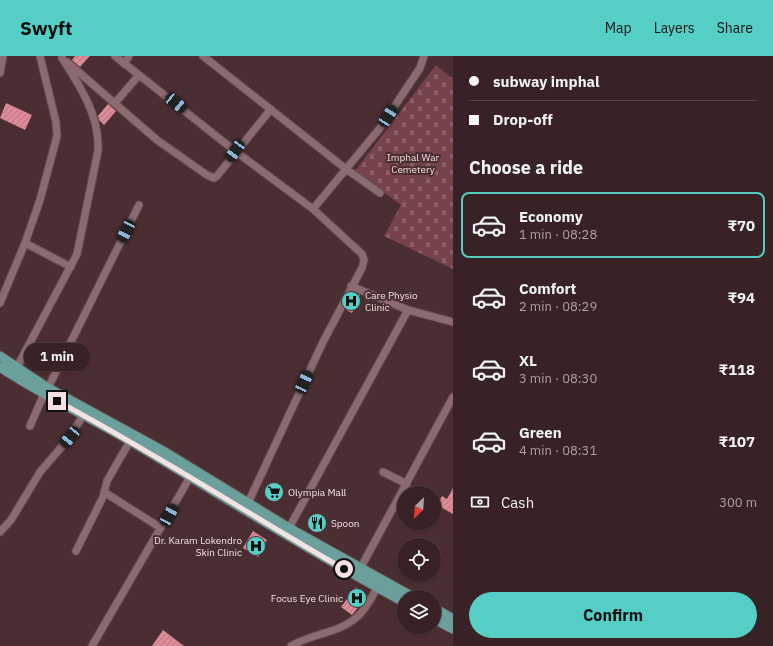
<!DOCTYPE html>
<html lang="en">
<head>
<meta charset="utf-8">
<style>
	:root { --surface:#382226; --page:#432f32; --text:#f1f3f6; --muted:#aba4a7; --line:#523f43; --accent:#55cec5 }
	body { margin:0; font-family:"IBM Plex Sans",sans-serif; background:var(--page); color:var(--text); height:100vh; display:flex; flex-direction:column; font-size:15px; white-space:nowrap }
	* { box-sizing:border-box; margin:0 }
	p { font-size:13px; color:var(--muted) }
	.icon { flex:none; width:22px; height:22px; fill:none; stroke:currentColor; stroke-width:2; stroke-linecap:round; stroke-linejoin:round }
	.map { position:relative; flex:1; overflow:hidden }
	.drawer { display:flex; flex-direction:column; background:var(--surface); width:320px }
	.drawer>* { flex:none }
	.guide { display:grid; align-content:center; height:88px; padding:0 16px; background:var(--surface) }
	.needle { width:26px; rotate:205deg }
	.buttons { position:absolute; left:397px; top:430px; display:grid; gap:8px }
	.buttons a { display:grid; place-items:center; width:44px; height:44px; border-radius:50%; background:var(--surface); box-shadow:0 1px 3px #0004,0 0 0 1px var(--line); font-size:20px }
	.end { position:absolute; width:18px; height:18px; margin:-9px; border:5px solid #f4e1e3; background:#111; box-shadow:0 0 0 2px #111 }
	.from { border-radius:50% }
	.bubble { position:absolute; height:28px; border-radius:14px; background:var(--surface); box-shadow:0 1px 3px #0004,0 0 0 1px var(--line); font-size:13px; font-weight:800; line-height:28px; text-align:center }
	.car { position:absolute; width:12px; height:24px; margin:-12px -6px; border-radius:5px; box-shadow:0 0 3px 1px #0007; background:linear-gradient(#222 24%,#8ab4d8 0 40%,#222 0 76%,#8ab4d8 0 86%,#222 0) }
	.guide b { display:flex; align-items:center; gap:14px; height:38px; font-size:15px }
	.guide b+b { border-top:1px solid var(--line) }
	.guide i { width:10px; height:10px; background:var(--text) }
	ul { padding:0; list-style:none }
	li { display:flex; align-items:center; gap:12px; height:66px; margin:0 8px 6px; padding:0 8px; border:2px solid transparent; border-radius:8px }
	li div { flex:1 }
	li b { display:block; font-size:15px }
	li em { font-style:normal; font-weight:800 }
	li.active { border-color:var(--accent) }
	li>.icon { width:36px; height:36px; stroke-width:1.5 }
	h2 { padding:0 16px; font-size:18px; line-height:48px }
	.pay { display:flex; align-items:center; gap:10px; height:44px; padding:0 16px; font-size:15px }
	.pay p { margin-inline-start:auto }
	.action { display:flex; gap:8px; margin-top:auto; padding:8px 16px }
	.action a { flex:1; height:46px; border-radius:24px; background:var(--accent); color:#111; font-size:16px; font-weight:800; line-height:46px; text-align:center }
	header { display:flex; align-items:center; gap:24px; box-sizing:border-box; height:56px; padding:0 20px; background:var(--accent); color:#111 }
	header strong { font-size:19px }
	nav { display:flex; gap:22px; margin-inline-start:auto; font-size:14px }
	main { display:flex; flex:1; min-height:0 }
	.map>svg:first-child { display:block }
	.cemetery { fill:url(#cemetery-stones) }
	.building { fill:url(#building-hatch) }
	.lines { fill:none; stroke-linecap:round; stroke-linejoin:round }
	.minor-casing { stroke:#624b4e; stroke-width:9 }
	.major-casing { stroke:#624b4e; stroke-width:11 }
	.minor { stroke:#8b6b6f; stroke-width:7 }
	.major { stroke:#6a9f9b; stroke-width:9 }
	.route { stroke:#f4e1e3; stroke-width:5 }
	.labels { text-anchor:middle; stroke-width:4; stroke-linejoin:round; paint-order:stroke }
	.park-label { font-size:10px; fill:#f5dddf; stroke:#4a2e32 }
	.poi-label { font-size:10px; fill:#f4e1e3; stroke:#4a2e32; text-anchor:start }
</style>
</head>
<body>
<header>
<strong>Swyft</strong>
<nav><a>Map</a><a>Layers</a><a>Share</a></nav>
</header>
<main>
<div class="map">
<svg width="453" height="590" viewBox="0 0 453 590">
	<defs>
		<pattern id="cemetery-stones" width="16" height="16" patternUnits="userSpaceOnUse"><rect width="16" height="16" fill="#77434b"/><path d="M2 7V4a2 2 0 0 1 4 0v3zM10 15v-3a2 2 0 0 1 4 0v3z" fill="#8b5e65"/></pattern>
		<pattern id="building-hatch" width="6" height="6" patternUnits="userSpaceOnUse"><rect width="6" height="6" fill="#de8b97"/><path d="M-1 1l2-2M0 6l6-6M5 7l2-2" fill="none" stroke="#b1767e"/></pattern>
	</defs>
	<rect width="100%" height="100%" fill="#4a2e32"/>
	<path class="cemetery" d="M 436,9 L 453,23 L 453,213 L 384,180 L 401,149 L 355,115 Z"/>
	<path class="building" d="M 75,0 L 90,0 L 80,11 L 72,4 Z
		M 6,47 L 32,59 L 25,74 L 0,62 Z
		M 108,48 L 116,55 L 104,69 L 99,64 L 98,60 Z
		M 354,237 L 360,239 L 352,257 L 346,254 Z
		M 453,432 L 453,458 L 437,449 L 442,440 L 447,443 Z
		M 253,475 L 267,484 L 258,501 L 243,492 Z
		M 356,531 L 367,540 L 352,559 L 341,551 Z
		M 163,574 L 184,590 L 152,590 Z"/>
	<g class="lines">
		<g class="minor-casing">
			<path id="minor" d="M 115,0 L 235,95 L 313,153 L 362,198 L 364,204 L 362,212 L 323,286 L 248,447
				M 203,0 L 346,113 L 380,137
				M 67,6 L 157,84 L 207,119 L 214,122 L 217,120 L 271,53
				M 124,8 L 129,0
				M 0,17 L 3,0
				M 115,47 L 139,19
				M 313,153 L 380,72 L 420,12 L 424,0
				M 25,187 L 71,211
				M 351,230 L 408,254 L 453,266
				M 0,247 L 25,187 L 40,144 L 57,80 L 56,66 L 40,0
				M 17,311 L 77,198 L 98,95 C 100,60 80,30 62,2
				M 48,332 L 139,149
				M 30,370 L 44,338
				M 383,416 L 407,428
				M 104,436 L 161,472
				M 289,472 L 408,254
				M 0,476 L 11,464 L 40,416 L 70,381 L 85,356
				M 76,495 L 103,441 L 107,425 L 130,385
				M 360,513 L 453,341
				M 92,590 L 190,421
				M 291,590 C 312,577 339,578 358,560 C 366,553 372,541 377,532"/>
		</g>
		<g class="major-casing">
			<path id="major" d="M 0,300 L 48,332 L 165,396 L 289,472 L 413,541
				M 0,311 C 42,339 88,360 132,386 C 223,440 311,496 404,546
				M 434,552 L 453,563
				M 434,563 L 453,573"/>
		</g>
		<use href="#minor" class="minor"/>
		<use href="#major" class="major"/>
	</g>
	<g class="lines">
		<path class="route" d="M 57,345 C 155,397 248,458 344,513"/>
	</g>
	<defs>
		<g id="hospital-disc" transform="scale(1)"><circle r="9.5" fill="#55cec5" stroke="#4a2e32"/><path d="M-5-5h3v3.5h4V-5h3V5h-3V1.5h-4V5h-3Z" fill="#111"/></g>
		<g id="supermarket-disc" transform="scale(1)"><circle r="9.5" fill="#55cec5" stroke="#4a2e32"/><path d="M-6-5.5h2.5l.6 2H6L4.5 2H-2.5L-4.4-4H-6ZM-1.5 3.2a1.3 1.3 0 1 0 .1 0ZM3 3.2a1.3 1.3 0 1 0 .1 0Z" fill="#111"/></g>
		<g id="restaurant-disc" transform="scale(1)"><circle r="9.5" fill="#55cec5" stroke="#4a2e32"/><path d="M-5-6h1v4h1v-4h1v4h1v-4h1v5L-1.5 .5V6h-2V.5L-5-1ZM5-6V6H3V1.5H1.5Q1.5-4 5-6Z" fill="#111"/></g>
	</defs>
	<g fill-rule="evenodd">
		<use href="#hospital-disc" x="351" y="245"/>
		<use href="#supermarket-disc" x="274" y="436"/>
		<use href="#restaurant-disc" x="317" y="467"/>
		<use href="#hospital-disc" x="256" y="490"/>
		<use href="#hospital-disc" x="357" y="542"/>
	</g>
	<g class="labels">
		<g class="park-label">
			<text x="413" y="105">Imphal War<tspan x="413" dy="12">Cemetery</tspan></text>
		</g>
		<g class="poi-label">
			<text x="365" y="243">Care Physio<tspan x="365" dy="12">Clinic</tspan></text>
			<text x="288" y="440">Olympia Mall</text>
			<text x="331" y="471">Spoon</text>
			<text x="242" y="488" text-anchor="end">Dr. Karam Lokendro<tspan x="242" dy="12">Skin Clinic</tspan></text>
			<text x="343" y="546" text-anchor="end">Focus Eye Clinic</text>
		</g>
	</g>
</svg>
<div class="buttons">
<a><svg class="needle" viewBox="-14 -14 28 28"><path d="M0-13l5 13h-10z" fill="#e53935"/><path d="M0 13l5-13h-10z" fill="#aba4a7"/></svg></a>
<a><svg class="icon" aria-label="locate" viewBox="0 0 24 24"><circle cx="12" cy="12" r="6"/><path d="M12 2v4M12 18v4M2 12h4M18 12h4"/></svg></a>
<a><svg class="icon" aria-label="layers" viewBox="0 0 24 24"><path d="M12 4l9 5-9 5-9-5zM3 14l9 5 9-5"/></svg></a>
</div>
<i class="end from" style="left:344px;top:513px"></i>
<i class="end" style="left:57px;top:345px"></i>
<div class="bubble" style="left:24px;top:287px;width:66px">1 min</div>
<i class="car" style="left:176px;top:47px;rotate:129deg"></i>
<i class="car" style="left:388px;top:60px;rotate:33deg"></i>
<i class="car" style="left:235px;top:95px;rotate:216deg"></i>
<i class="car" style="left:126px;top:175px;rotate:207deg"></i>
<i class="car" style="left:304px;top:326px;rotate:25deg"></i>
<i class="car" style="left:70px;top:381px;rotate:219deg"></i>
<i class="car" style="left:169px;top:459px;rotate:29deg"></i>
</div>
<section class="drawer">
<div class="guide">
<b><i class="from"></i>subway imphal</b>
<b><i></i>Drop-off</b>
</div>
<h2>Choose a ride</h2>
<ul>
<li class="active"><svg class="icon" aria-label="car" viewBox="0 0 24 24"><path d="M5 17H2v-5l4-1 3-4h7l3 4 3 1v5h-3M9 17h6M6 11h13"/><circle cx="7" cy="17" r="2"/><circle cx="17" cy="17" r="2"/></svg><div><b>Economy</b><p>1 min · 08:28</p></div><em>₹70</em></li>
<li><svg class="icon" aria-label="car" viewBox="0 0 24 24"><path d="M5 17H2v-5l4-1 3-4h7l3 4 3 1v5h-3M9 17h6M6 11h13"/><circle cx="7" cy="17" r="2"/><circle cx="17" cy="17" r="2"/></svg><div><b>Comfort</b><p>2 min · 08:29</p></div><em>₹94</em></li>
<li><svg class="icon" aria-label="car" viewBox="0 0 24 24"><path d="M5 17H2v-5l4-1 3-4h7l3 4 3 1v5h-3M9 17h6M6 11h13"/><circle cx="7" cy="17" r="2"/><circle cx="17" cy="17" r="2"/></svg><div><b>XL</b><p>3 min · 08:30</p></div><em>₹118</em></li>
<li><svg class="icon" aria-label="car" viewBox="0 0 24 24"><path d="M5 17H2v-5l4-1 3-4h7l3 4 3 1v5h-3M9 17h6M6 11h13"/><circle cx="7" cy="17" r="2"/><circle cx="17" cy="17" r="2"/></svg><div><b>Green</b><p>4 min · 08:31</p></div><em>₹107</em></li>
</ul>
<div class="pay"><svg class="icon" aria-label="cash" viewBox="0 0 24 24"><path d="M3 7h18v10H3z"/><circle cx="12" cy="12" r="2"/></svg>Cash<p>300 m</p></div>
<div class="action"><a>Confirm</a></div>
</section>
</main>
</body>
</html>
